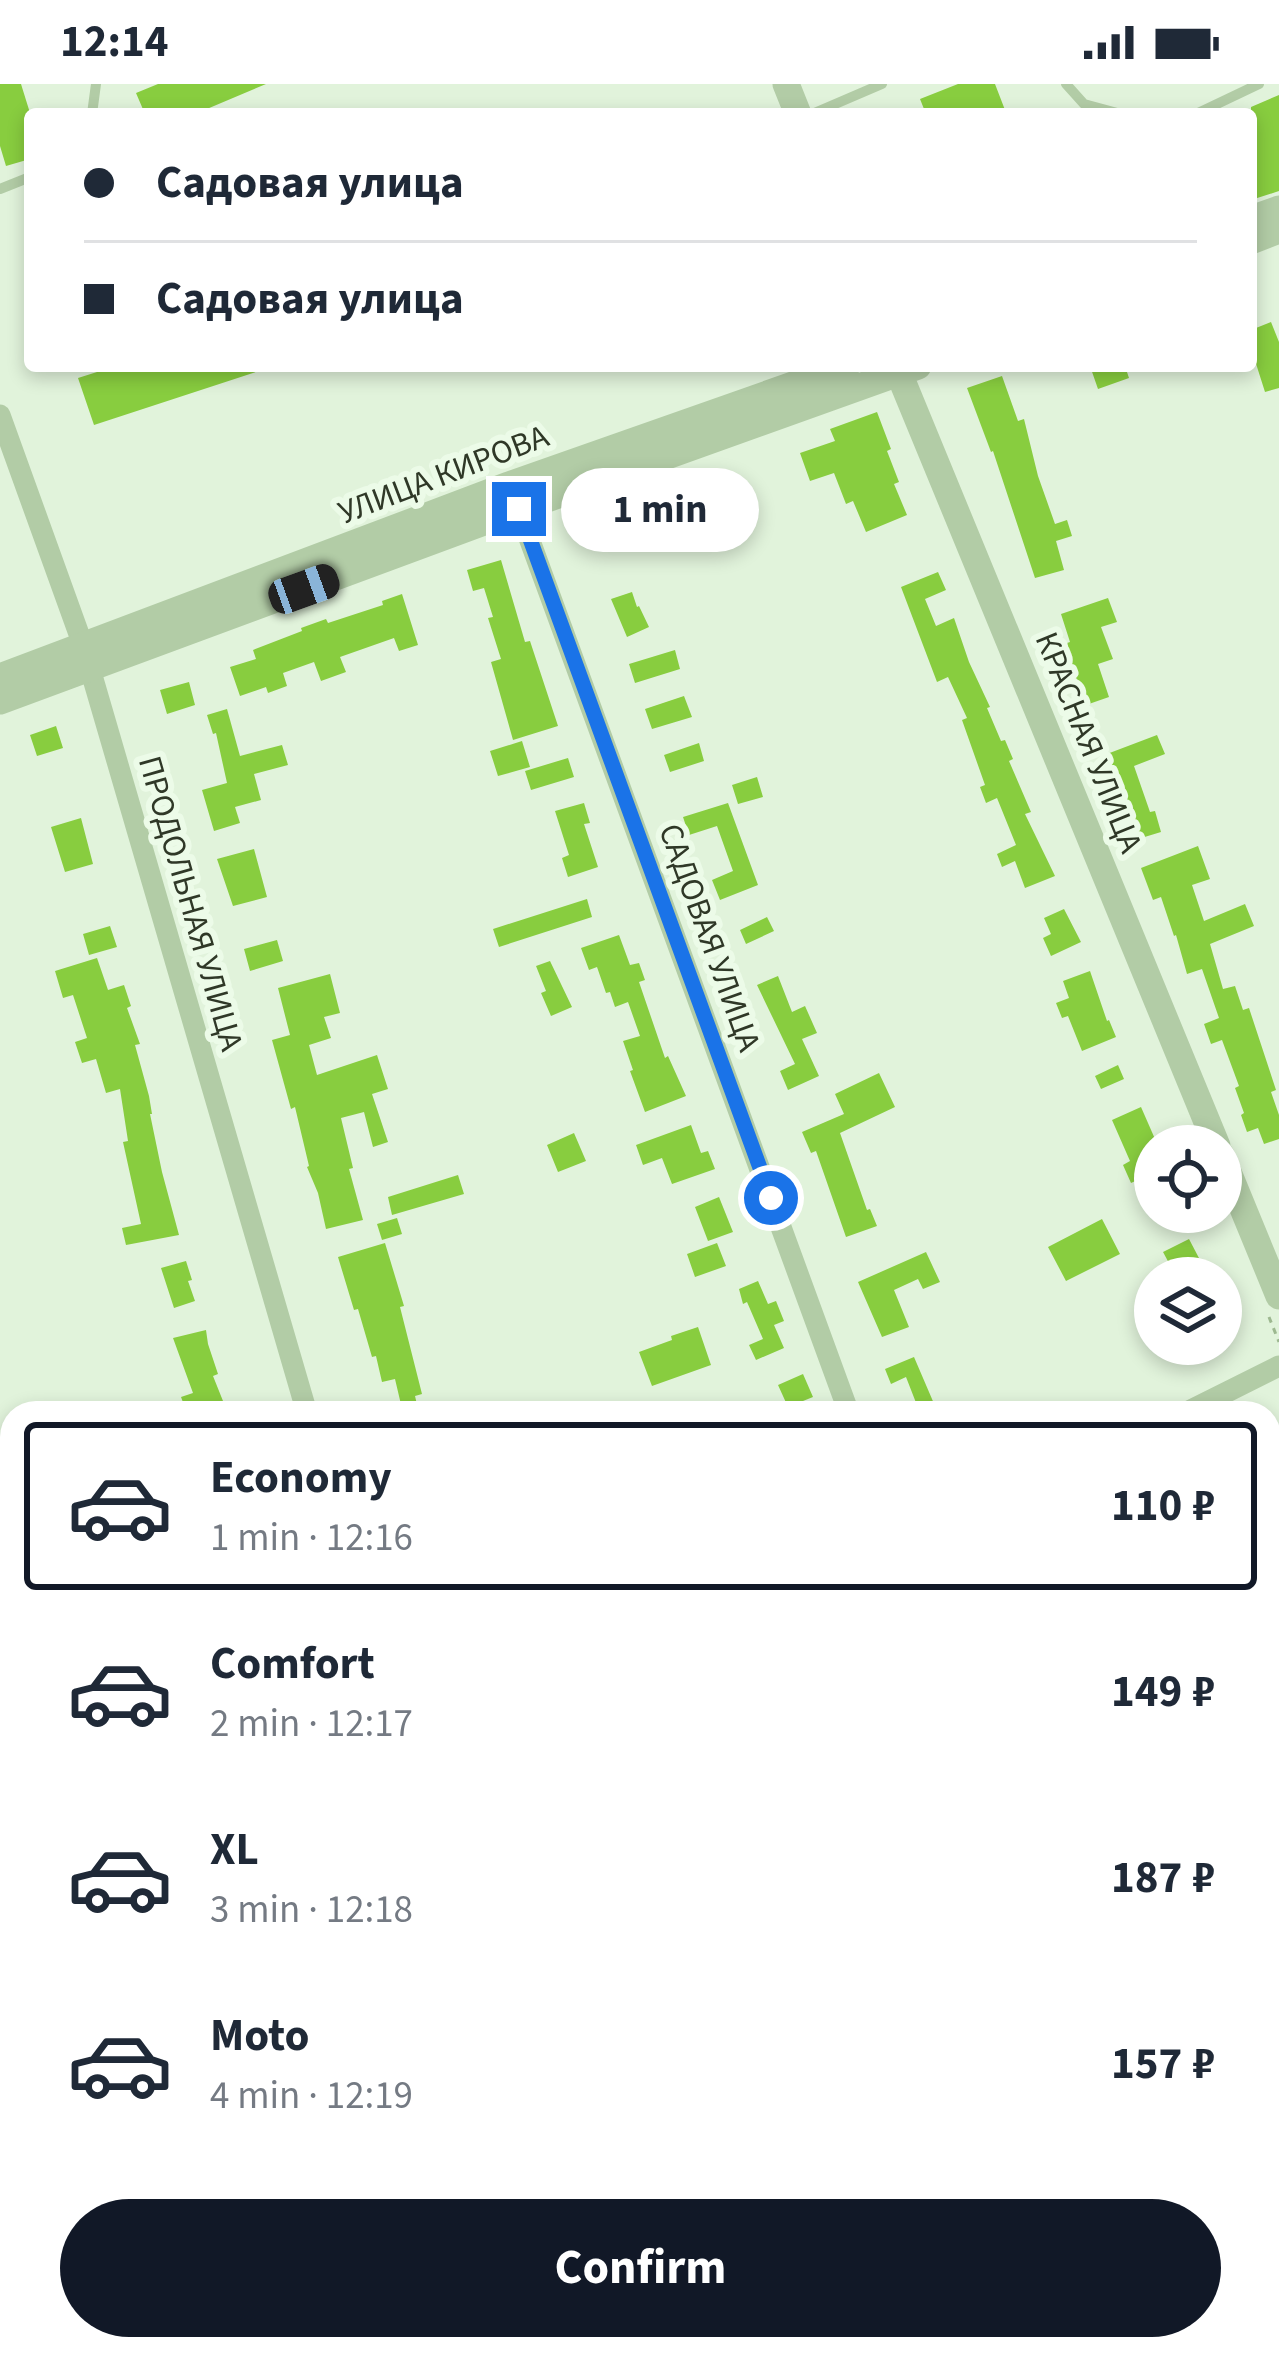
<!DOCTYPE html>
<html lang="en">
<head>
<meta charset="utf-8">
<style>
	:root { --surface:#fff; --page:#f2f2f3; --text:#1f2937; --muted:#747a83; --line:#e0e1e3; --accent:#111827 }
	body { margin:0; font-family:"Source Sans 3",sans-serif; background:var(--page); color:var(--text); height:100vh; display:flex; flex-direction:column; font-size:45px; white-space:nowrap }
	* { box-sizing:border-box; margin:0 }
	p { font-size:39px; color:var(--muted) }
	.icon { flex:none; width:66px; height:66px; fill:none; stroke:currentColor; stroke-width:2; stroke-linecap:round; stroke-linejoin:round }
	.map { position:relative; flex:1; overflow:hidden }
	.sheet { position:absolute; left:0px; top:1317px; width:1281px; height:960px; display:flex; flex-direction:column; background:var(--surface); border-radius:36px 36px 0 0; box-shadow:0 6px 18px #0003 }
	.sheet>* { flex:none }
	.hud { position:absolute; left:24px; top:24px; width:1233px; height:264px; border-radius:12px; box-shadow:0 6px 18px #0003; display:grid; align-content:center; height:264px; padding:0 60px; background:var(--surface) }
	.buttons { position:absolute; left:1134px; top:1041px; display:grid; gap:24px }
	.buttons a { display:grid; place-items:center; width:108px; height:108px; border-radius:50%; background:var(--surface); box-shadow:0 6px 18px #0003; font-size:60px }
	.end { position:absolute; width:54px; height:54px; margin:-27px; border:15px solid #1a73e8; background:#fff; box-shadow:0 0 0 6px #fff }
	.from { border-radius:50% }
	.bubble { position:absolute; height:84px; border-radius:42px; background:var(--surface); box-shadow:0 6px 18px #0003; font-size:39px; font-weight:700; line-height:84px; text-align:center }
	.car { position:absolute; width:36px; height:72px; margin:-36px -18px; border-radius:15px; box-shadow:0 0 9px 3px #0007; background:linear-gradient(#222 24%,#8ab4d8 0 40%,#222 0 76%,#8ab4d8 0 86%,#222 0) }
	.hud b { display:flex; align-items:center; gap:42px; height:114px; font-size:45px }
	.hud b+b { border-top:3px solid var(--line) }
	.hud i { width:30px; height:30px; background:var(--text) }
	ul { padding:21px 0 0; list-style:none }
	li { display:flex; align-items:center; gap:36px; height:168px; margin:0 24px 18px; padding:0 36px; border:6px solid transparent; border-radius:12px }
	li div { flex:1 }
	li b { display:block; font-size:45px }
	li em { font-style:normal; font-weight:700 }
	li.active { border-color:var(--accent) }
	li>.icon { width:108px; height:108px; stroke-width:1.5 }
	.button { display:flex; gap:24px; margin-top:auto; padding:24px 60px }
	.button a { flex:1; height:138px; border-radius:72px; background:var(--accent); color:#fff; font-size:48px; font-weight:700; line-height:138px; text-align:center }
	.status { display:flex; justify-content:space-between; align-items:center; height:84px; padding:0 60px; background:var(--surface); direction:ltr }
	.status svg { height:33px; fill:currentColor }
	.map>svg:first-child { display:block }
	.building { fill:#88cd3f }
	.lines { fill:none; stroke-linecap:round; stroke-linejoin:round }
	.path { stroke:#9db890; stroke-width:3; stroke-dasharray:6 6; stroke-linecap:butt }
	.service { stroke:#b2cca6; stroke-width:10 }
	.minor { stroke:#b2cca6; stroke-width:21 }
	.tertiary { stroke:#b2cca6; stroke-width:27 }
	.secondary { stroke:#87a077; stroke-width:30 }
	.route { stroke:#1a73e8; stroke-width:15 }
	.labels { text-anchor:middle; stroke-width:12; stroke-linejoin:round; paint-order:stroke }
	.street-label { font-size:33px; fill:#2f3827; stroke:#ecfbe8 }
</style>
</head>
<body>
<div class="status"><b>12:14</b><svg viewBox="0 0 49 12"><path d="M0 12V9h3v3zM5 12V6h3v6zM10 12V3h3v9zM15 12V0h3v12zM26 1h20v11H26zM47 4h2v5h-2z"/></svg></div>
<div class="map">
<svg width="1279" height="2277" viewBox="0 0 1279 2277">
	<rect width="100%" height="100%" fill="#e1f3db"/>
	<path class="building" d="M 0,0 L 21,0 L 30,29 L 30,75 L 6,82 L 0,62 Z
		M 158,0 L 266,0 L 195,30 L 145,30 L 136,9 Z
		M 958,0 L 995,0 L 1005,26 L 994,30 L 926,30 L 920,15 Z
		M 1279,11 L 1279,107 L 1251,116 L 1251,23 Z
		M 1271,238 L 1279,258 L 1279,304 L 1265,308 L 1251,264 L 1251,246 Z
		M 116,282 L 264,282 L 265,285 L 94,341 L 78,294 Z
		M 1090,282 L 1125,282 L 1129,294 L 1098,305 Z
		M 1002,292 L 1018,337 L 1024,335 L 1038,392 L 1055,440 L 1067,436 L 1072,452 L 1056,457 L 1064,486 L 1035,494 L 993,367 L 991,368 L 967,304 Z
		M 877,328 L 891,365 L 887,367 L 899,398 L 894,400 L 907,431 L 866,448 L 853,417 L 846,420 L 834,389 L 810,397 L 800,369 L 835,357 L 830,345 Z
		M 739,392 L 746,412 L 722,421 L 715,401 Z
		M 648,416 L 658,450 L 628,459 L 626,452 L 588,463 L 580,437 Z
		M 501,476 L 525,558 L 530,557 L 558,642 L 513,656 L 491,578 L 501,575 L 488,534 L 493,533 L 484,504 L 473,507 L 467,486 Z
		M 938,488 L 946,506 L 925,515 L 936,542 L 954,534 L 969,578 L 990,623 L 987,624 L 1001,657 L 1005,656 L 1013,675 L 1009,677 L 1031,728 L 1025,730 L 1055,792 L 1025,804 L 1015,777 L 1002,783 L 997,770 L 1016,761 L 997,714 L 986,719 L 980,703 L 985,701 L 962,636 L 967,634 L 948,593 L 937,598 L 901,503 Z
		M 632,508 L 637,523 L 639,522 L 649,543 L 627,553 L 611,515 Z
		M 402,510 L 418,561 L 399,567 L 394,554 L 340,573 L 346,588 L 321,597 L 314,578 L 283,589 L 287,602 L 268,609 L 266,603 L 240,612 L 230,583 L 256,575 L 253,566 L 302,547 L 301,544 L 326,535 L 328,539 L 383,521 L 382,517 Z
		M 1108,514 L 1117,538 L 1101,543 L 1113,575 L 1098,580 L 1109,613 L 1086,621 L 1064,560 L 1070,558 L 1061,530 Z
		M 675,566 L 680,585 L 635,599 L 629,580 Z
		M 189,598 L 195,621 L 167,630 L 160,606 Z
		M 684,612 L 692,633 L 652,645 L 645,625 Z
		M 227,625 L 240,672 L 282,661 L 288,681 L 254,690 L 261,716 L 235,723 L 240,739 L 214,747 L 202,706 L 227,699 L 216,649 L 213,650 L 207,631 Z
		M 56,642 L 63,664 L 37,672 L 30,651 Z
		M 1157,651 L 1165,670 L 1134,682 L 1150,728 L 1155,727 L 1161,748 L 1138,755 L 1124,710 L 1114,713 L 1099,673 Z
		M 522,657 L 530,683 L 498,692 L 490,667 Z
		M 699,659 L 704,677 L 670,688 L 664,671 Z
		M 568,674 L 574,693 L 531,706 L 525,687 Z
		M 757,693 L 763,713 L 738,720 L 732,701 Z
		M 584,719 L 590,739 L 584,740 L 598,783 L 568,793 L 562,774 L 569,771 L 555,727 Z
		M 728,719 L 758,801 L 720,816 L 712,796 L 733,787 L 717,742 L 689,751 L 683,733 Z
		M 81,734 L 93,780 L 65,788 L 51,743 Z
		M 1198,762 L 1210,795 L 1192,801 L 1204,837 L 1245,820 L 1254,842 L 1210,860 L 1223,905 L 1235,902 L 1243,926 L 1249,924 L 1276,1006 L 1271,1008 L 1279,1031 L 1279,1055 L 1264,1060 L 1258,1044 L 1247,1048 L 1241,1031 L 1244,1029 L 1235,1004 L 1239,1002 L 1222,956 L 1211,960 L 1204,940 L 1219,934 L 1202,885 L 1187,890 L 1176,851 L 1174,852 L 1161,813 L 1153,816 L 1141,784 Z
		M 254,765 L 267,813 L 233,822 L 217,775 Z
		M 587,815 L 592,833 L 499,863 L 493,845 Z
		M 1064,825 L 1081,858 L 1051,872 L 1043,854 L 1051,850 L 1044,834 Z
		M 767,833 L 774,847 L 746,860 L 740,846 Z
		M 110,842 L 117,863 L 89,871 L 83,850 Z
		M 619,851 L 630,881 L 639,879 L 645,896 L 639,898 L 665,974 L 668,972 L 686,1012 L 645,1028 L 630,987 L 633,986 L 623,957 L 640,952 L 628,918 L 615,923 L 610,908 L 606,909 L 597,883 L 589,886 L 581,864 Z
		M 277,856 L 283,877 L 250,887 L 244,865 Z
		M 97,874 L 108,906 L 124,901 L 131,922 L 127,924 L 140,960 L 135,961 L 149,1012 L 152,1030 L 150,1030 L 162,1088 L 179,1151 L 126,1161 L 122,1144 L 141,1140 L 123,1058 L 128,1057 L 120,1005 L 106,1009 L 96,975 L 82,979 L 75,958 L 87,954 L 73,911 L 63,914 L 55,887 Z
		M 550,877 L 572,923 L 551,932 L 541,909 L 546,907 L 536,882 Z
		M 1090,887 L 1107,937 L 1109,936 L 1116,953 L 1082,967 L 1068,932 L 1062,934 L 1056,919 L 1069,914 L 1063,897 Z
		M 330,890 L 340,929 L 324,933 L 331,954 L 309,961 L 317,991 L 377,971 L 388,1005 L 372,1010 L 388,1058 L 373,1063 L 364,1028 L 341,1034 L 353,1084 L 349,1085 L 363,1136 L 326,1145 L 318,1109 L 307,1083 L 309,1082 L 295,1023 L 291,1025 L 272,956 L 290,951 L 278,904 Z
		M 778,892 L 792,928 L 805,922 L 817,949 L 802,955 L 819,992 L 788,1006 L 780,987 L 795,980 L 757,901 Z
		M 1118,981 L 1124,995 L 1101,1005 L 1095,992 Z
		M 879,989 L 895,1023 L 840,1049 L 867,1126 L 870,1125 L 877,1142 L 846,1153 L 816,1067 L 811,1069 L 802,1048 L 844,1030 L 835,1010 Z
		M 1141,1023 L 1155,1055 L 1155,1088 L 1131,1099 L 1123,1081 L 1130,1077 L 1112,1036 Z
		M 691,1041 L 701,1069 L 708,1067 L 715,1085 L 672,1100 L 662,1074 L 643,1081 L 636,1061 Z
		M 574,1049 L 586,1077 L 558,1088 L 547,1061 Z
		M 458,1091 L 464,1110 L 392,1131 L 388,1113 Z
		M 719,1113 L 733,1148 L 708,1157 L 695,1123 Z
		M 397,1134 L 402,1150 L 382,1156 L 377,1140 Z
		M 1102,1135 L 1120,1170 L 1066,1197 L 1048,1163 Z
		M 1189,1155 L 1200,1176 L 1208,1194 L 1177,1194 L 1163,1168 Z
		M 385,1159 L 404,1222 L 400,1223 L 422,1310 L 415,1312 L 419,1329 L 403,1329 L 395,1295 L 382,1298 L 376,1272 L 372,1273 L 358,1225 L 354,1226 L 338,1173 Z
		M 717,1159 L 726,1182 L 695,1193 L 687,1170 Z
		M 926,1168 L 940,1198 L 923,1205 L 918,1195 L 894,1206 L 909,1243 L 882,1253 L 858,1198 Z
		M 186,1177 L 192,1196 L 188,1197 L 195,1217 L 174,1224 L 161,1184 Z
		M 758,1197 L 768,1220 L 776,1217 L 784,1237 L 774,1241 L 784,1264 L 756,1276 L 749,1261 L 763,1255 L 747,1218 L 743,1220 L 739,1205 Z
		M 698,1243 L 711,1281 L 652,1302 L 639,1268 L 672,1256 L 671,1252 Z
		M 206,1246 L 208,1260 L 218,1290 L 213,1292 L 225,1322 L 205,1329 L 187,1329 L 181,1313 L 193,1309 L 173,1254 Z
		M 914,1273 L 938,1329 L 920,1329 L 906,1293 L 891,1300 L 885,1285 Z
		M 803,1290 L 813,1313 L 788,1323 L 778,1301 Z"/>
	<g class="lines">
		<path class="path" d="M 1269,1233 L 1279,1258
			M 1269,1934 L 1279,1930
			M 626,2265 L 626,2266"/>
		<path class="service" d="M 1066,0 L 1084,20 L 1121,30
			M 92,30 L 96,0
			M 812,30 L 882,0
			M 1196,30 L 1259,0
			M 0,105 L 30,93"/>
		<path class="minor" d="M 0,331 L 84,564 L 307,1329
			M 514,413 L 849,1329
			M 1185,1329 L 1279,1282
			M 0,1928 L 12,1923
			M 0,2222 L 15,2277
			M 480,2265 L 483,2277
			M 689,2265 L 694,2277
			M 1192,2265 L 1196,2277"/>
		<path class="tertiary" d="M 786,0 L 798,30
			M 1251,135 L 1279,125
			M 1251,157 L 1279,146
			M 896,282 L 1217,1062
			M 0,593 L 509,401 L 847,282
			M 0,617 L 519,425 L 918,282
			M 1221,1071 L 1279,1212"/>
		<path class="secondary" d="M 1269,1977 L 1279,1973
			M 559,2277 L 588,2265"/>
	</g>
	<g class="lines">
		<path class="route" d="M 519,425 L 771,1114"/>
	</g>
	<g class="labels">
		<g class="street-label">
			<text transform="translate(443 389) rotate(-21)" y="12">УЛИЦА КИРОВА</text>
			<text transform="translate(1090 658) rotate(68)" y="12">КРАСНАЯ УЛИЦА</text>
			<text transform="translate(192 819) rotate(74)" y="12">ПРОДОЛЬНАЯ УЛИЦА</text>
			<text transform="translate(711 853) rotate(70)" y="12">САДОВАЯ УЛИЦА</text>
		</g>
	</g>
</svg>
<div class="buttons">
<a><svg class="icon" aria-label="locate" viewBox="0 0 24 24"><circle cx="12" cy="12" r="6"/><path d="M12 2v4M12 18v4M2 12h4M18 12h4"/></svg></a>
<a><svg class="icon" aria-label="layers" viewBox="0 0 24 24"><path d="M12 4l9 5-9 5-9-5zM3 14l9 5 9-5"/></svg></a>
</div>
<i class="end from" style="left:771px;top:1114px"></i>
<i class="end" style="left:519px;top:425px"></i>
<div class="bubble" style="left:561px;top:384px;width:198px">1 min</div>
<i class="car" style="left:304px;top:505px;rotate:70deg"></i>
<div class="hud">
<b><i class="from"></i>Садовая улица</b>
<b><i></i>Садовая улица</b>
</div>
<section class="sheet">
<ul>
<li class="active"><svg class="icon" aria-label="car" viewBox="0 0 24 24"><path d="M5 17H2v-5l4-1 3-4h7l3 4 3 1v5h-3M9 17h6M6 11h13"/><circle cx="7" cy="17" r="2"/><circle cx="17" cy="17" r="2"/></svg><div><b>Economy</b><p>1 min · 12:16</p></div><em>110 ₽</em></li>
<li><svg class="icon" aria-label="car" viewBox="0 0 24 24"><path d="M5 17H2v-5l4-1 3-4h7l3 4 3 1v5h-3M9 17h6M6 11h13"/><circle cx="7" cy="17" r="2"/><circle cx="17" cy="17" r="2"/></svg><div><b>Comfort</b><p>2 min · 12:17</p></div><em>149 ₽</em></li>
<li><svg class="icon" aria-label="car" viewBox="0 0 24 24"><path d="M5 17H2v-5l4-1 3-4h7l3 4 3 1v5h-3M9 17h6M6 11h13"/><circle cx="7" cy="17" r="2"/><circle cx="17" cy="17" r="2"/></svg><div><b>XL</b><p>3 min · 12:18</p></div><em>187 ₽</em></li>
<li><svg class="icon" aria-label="car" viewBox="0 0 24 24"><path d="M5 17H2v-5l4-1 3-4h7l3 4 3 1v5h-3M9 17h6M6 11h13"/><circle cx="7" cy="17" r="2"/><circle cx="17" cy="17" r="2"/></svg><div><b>Moto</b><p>4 min · 12:19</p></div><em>157 ₽</em></li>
</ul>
<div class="button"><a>Confirm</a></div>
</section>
</div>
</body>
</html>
